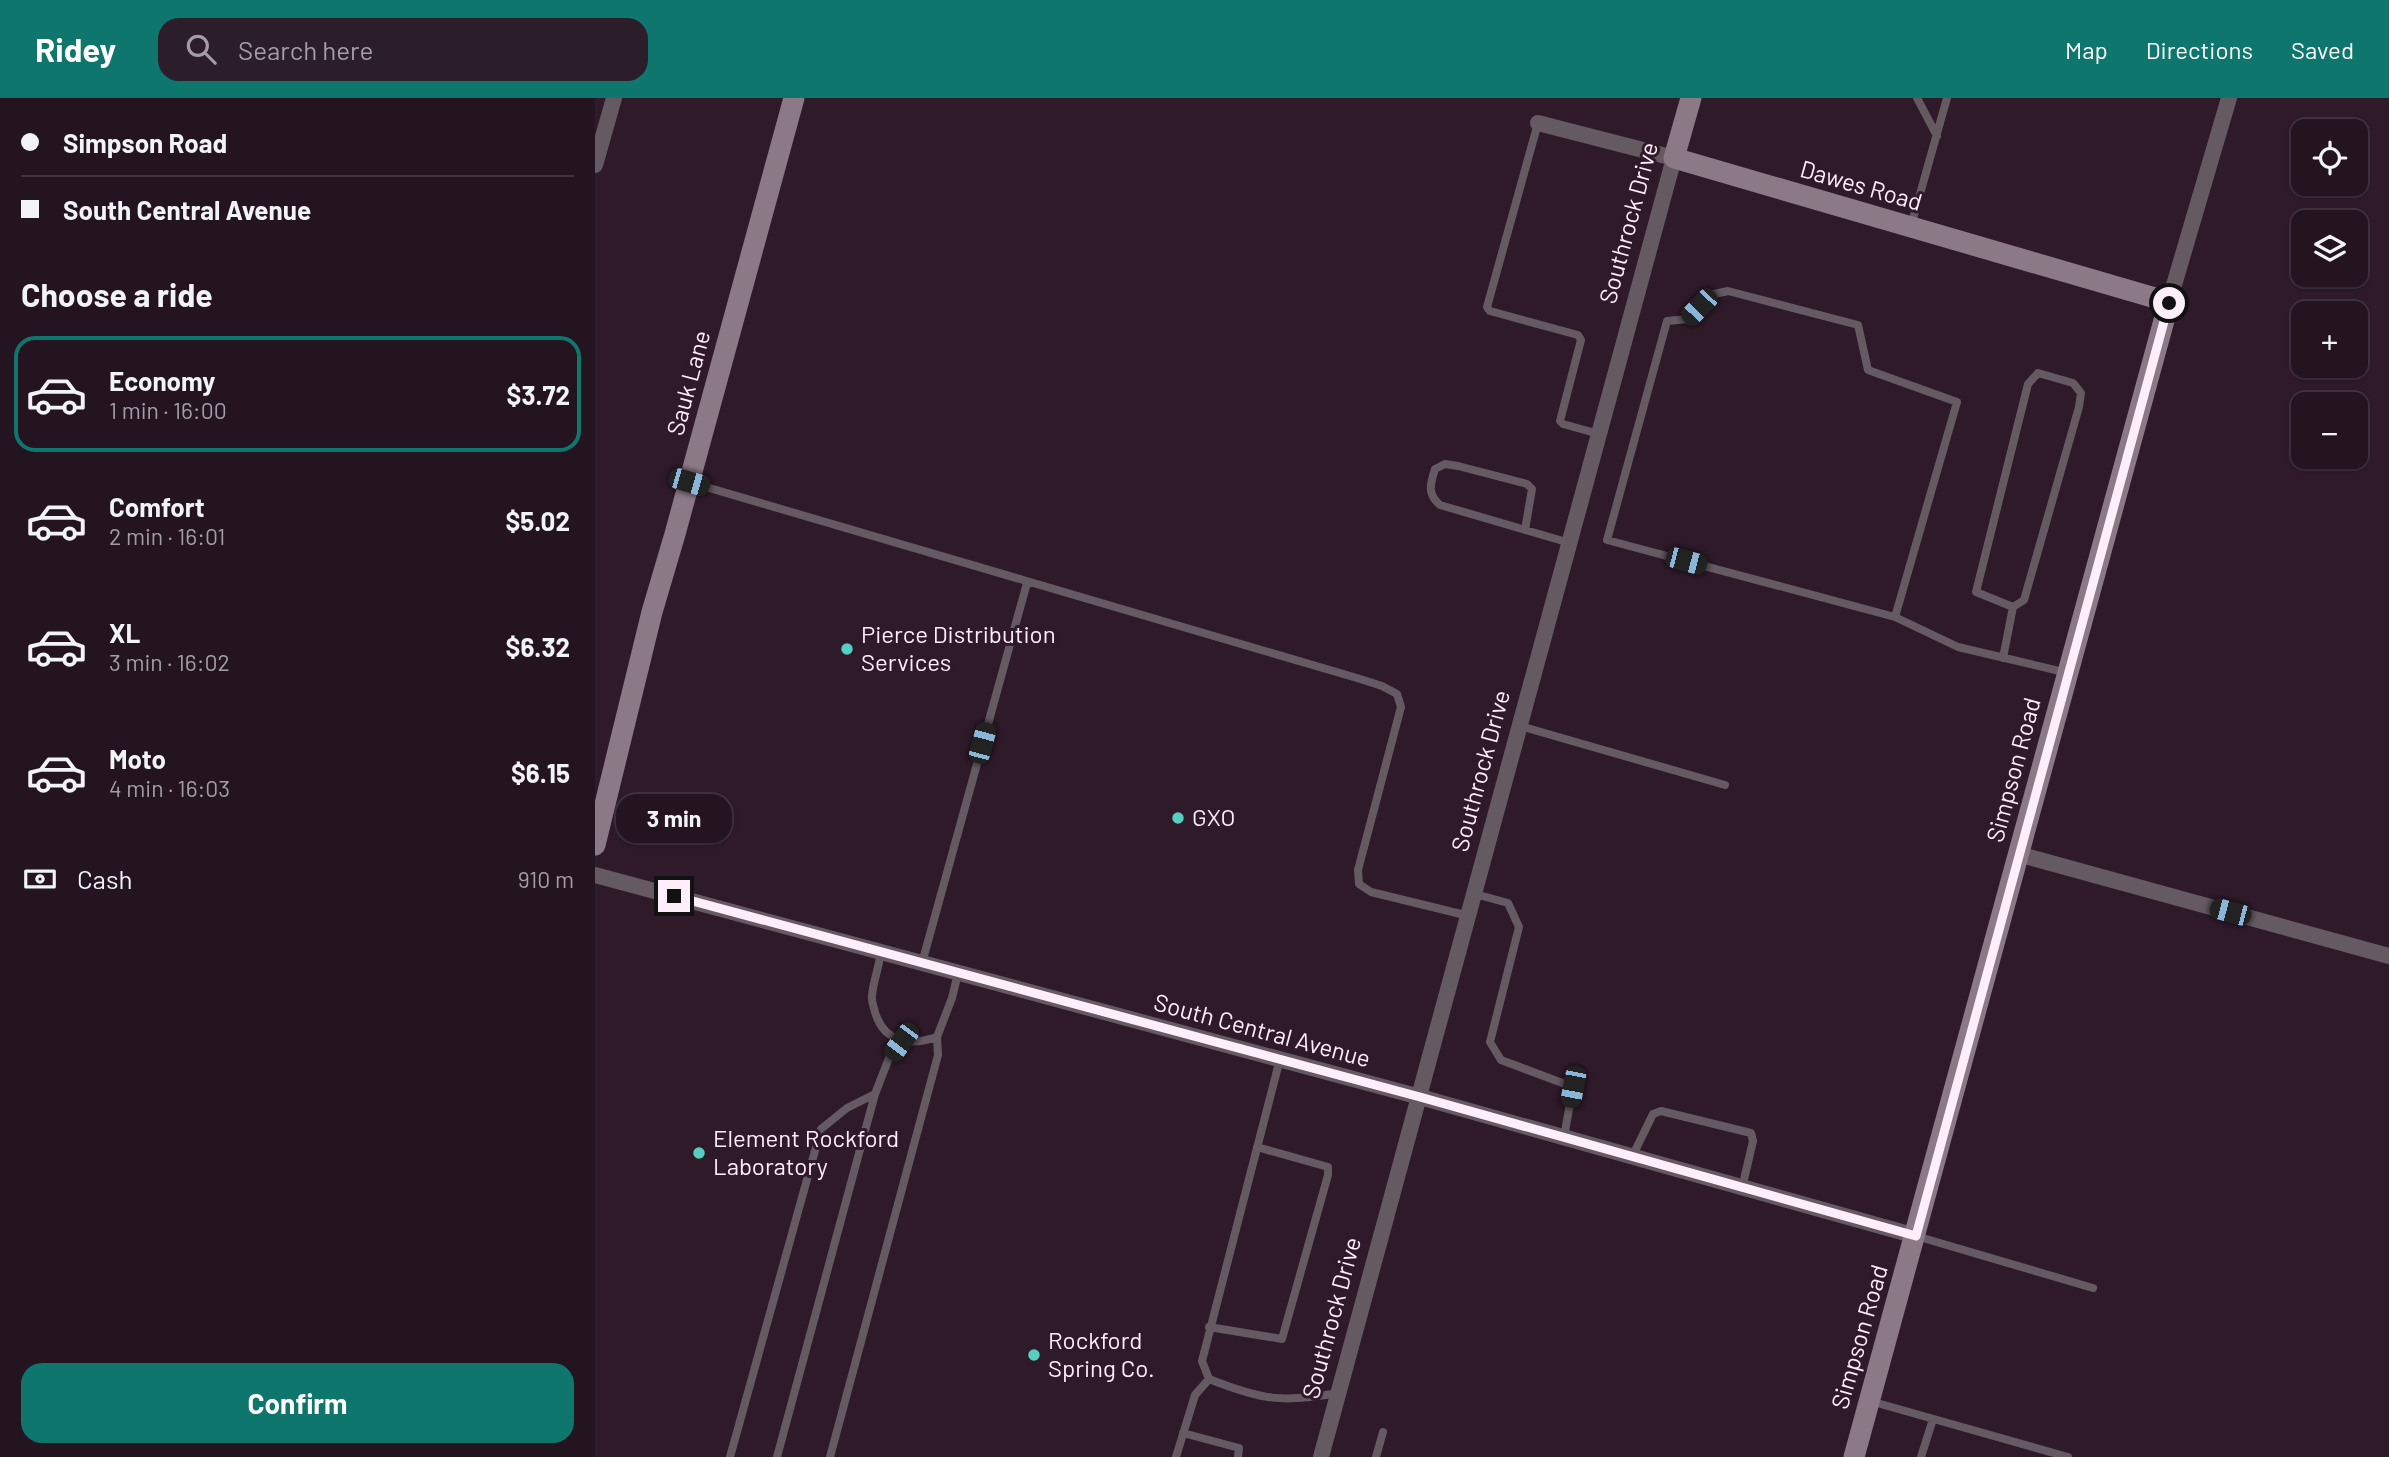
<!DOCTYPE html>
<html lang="en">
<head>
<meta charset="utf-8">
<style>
	:root { --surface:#231420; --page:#2b1d29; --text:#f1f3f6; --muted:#a39ea5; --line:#40333e; --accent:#0f766e }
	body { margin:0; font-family:Barlow,sans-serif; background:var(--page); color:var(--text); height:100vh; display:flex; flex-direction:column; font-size:26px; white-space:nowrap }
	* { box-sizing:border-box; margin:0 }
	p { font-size:23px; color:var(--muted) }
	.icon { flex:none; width:38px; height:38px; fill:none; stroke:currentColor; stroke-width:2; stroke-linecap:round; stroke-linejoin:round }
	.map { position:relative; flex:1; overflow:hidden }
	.details { display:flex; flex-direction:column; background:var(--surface); width:595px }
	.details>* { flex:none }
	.top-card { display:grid; align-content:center; height:154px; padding:0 21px; background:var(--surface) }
	.buttons { position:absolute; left:1696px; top:21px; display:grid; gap:14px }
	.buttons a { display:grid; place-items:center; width:77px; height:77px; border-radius:14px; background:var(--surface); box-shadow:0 2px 5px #0004,0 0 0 2px var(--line); font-size:35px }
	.end { position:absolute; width:32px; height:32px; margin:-16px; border:9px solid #fdeef9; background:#111; box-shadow:0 0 0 4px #111 }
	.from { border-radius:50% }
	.bubble { position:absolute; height:49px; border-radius:21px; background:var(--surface); box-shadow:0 2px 5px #0004,0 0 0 2px var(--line); font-size:23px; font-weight:700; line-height:49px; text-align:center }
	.car { position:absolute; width:21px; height:42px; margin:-21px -10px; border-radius:9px; box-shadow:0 0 5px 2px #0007; background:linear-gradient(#222 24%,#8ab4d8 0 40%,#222 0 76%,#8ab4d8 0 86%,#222 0) }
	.top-card b { display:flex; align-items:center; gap:24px; height:66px; font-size:26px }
	.top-card b+b { border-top:2px solid var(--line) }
	.top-card i { width:18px; height:18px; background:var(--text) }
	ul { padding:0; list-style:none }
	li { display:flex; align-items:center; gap:21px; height:116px; margin:0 14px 10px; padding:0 7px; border:4px solid transparent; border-radius:21px }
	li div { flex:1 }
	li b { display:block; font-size:26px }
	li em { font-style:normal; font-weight:700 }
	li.active { border-color:var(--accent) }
	li>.icon { width:63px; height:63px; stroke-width:1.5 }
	h2 { padding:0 21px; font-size:32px; line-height:84px }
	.pay { display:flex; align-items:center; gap:18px; height:77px; padding:0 21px; font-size:26px }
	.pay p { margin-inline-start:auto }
	.primary-button { display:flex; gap:14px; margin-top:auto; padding:14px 21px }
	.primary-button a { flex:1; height:80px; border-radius:21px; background:var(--accent); color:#fff; font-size:28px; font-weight:700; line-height:80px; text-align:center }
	header { display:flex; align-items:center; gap:42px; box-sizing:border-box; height:98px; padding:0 35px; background:var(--accent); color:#fff }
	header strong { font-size:33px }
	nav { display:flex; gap:38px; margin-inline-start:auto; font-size:24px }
	.search { width:490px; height:63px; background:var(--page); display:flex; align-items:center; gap:18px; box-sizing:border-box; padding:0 24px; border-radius:21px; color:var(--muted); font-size:26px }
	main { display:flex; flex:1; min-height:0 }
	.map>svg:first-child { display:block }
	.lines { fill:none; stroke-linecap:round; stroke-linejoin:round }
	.lane { stroke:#655a62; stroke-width:8 }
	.street { stroke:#655a62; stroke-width:16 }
	.secondary { stroke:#8c7986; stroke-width:21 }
	.route { stroke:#fdeef9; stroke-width:9 }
	.poi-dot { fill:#57cec2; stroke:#2f1a2a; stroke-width:2.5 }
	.labels { text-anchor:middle; stroke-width:6; stroke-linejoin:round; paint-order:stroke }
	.street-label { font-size:24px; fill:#fdeef9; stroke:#2f1a2a }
	.poi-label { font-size:24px; fill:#fdeef9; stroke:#2f1a2a; text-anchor:start }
</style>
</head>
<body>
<header>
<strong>Ridey</strong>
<div class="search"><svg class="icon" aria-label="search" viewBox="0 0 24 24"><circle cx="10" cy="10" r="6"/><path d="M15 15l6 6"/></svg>Search here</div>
<nav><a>Map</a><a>Directions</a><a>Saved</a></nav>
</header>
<main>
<section class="details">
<div class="top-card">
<b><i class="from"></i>Simpson Road</b>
<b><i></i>South Central Avenue</b>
</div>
<h2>Choose a ride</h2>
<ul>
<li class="active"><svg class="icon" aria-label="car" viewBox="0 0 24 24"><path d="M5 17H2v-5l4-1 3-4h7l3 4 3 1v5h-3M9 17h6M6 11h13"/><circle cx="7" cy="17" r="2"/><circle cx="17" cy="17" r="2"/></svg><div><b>Economy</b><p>1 min · 16:00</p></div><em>$3.72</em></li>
<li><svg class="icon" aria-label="car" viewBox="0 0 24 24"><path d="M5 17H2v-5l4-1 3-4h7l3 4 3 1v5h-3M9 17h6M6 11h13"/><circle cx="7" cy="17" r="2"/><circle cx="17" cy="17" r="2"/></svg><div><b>Comfort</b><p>2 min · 16:01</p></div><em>$5.02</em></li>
<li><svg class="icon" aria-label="car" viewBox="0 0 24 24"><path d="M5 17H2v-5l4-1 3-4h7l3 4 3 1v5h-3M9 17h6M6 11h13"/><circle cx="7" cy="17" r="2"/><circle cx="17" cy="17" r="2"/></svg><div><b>XL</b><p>3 min · 16:02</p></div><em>$6.32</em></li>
<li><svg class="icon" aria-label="car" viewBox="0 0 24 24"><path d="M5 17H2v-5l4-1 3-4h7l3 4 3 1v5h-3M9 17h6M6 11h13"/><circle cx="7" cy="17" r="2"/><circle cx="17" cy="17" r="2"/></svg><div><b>Moto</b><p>4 min · 16:03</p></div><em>$6.15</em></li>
</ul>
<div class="pay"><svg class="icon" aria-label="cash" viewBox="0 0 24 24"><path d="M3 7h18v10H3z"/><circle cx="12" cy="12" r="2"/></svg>Cash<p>910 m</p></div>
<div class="primary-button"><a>Confirm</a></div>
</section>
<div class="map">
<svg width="1794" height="1359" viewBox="0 0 1794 1359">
	<rect width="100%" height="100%" fill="#2f1a2a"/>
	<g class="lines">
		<path class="lane" d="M 1322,0 L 1342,38
			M 943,25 L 892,209 L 895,213 L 983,237 L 986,242 L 965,323 L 968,326 L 1004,336
			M 1316,128 L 1352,0
			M 94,384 L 762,580 L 787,588 L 802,596 L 806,609 L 763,772 L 764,786 L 776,794 L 874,818
			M 930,432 L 937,391 L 932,386 L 863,368 L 850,366 L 840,371 C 835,387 832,396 845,407 L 975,445
			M 1300,519 L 1362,304 L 1273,272 L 1263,227 L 1133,193 L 1115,197 L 1093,221 L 1072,223 L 1012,442 L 1300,519 L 1363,549 L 1473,575
			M 1408,560 L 1418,509 L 1381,494 L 1433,286 L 1443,275 L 1478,285 L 1486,295 L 1484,309 L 1429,502 L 1418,509
			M 925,628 L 1130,687
			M 880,796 L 913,805 L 924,829 L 895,944 L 906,962 L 978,989 L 969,1039
			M 286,854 C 284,869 278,884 277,898 C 276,903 279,909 280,914 C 289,945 315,948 342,939 L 357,900 L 363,875
			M 327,865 L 432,485
			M 685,961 L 607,1263 L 614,1281 C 667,1302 687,1305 743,1295
			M 1037,1059 L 1058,1016 L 1066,1013 L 1156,1035 L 1158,1043 L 1147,1090
			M 1321,1138 L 1498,1190
			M 614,1229 L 687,1241 L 733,1077 L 733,1069 L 662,1049
			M 1275,1303 L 1473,1359
			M 588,1335 L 644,1350 L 643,1359
			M 135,1359 L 226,1031 L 252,1010 L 280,996 L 294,960 L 306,944
			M 182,1359 L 280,996
			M 235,1359 L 343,957 L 342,939
			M 581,1359 L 600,1297 L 614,1281
			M 781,1359 L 788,1334
			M 1326,1359 L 1338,1321"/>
		<path class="street" d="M 0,67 L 19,0
			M 1574,204 L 1634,0
			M 1423,756 L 1794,858
			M 0,777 L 825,999 L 1321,1138
			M 726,1359 L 1079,60 L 943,25"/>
		<path class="secondary" d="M 1096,0 L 1079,60 L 1574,204 L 1259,1359
			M 0,747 L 57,514 L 80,436 L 199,0"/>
	</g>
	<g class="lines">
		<path class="route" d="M 79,798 L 825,999 L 1321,1138 L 1574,205"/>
	</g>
	<g class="poi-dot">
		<circle cx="252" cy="551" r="7"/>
		<circle cx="583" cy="720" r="7"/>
		<circle cx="104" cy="1055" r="7"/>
		<circle cx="439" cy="1257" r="7"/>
	</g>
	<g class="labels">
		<g class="street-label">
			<text transform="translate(1266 88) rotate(16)" y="8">Dawes Road</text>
			<text transform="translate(1034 125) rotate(-75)" y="8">Southrock Drive</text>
			<text transform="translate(94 285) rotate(-75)" y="8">Sauk Lane</text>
			<text transform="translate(1419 672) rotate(-75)" y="8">Simpson Road</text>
			<text transform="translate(886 673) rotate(-75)" y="8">Southrock Drive</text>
			<text transform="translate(667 933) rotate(15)" y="8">South Central Avenue</text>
			<text transform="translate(737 1220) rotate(-75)" y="8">Southrock Drive</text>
			<text transform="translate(1265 1239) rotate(-74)" y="8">Simpson Road</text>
		</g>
		<g class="poi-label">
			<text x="266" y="545">Pierce Distribution<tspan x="266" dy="28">Services</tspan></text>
			<text x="597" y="728">GXO</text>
			<text x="118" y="1049">Element Rockford<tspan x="118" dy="28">Laboratory</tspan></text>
			<text x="453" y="1251">Rockford<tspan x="453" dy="28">Spring Co.</tspan></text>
		</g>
	</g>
</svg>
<div class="buttons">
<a><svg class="icon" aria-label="locate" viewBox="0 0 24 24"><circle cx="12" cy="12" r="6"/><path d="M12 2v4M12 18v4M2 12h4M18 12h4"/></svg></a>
<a><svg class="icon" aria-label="layers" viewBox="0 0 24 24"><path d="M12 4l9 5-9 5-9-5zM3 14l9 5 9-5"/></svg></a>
<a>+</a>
<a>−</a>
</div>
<i class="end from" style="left:1574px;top:205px"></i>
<i class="end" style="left:79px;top:798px"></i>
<div class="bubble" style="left:21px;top:696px;width:116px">3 min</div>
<i class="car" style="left:1104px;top:209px;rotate:224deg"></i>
<i class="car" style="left:94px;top:384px;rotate:106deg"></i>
<i class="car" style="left:1091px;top:463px;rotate:105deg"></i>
<i class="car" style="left:387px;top:645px;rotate:15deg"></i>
<i class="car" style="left:1635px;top:814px;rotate:285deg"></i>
<i class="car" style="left:306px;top:944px;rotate:217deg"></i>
<i class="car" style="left:978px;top:989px;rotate:191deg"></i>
</div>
</main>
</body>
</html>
